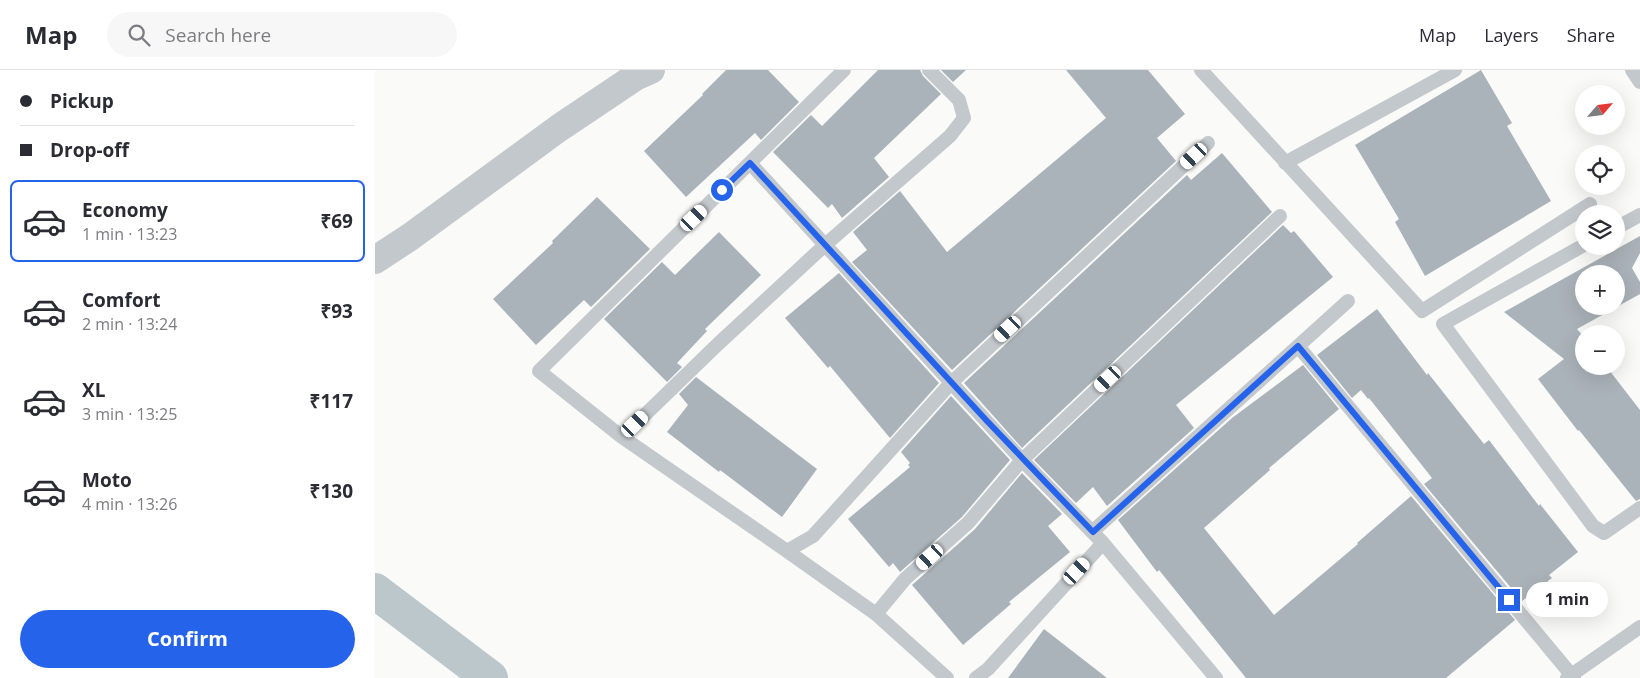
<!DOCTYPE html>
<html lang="en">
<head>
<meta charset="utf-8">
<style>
	:root { --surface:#fff; --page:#f7f7f7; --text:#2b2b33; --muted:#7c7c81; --line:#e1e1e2; --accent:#2563eb }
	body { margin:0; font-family:"Open Sans",sans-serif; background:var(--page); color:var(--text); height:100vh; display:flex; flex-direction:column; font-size:19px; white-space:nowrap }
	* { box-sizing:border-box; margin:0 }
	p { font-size:16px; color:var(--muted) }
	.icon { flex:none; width:28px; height:28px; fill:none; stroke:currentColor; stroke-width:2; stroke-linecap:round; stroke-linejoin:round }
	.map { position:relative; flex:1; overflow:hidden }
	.sheet { display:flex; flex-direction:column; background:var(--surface); width:375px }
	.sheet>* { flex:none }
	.hud { display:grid; align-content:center; height:110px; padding:0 20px; background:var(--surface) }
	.needle { width:32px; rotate:62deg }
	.tools { position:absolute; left:1200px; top:15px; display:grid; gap:10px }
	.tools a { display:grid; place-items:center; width:50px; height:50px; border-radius:50%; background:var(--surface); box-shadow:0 5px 20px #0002; font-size:25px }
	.end { position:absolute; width:22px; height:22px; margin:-11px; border:6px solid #2563eb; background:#fff; box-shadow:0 0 0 2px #fff }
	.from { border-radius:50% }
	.bubble { position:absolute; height:35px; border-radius:18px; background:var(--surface); box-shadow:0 5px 20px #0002; font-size:16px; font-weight:700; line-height:35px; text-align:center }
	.car { position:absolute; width:15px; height:30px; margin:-15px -8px; border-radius:6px; box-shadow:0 0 4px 1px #0007; background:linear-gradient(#fff 24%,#345 0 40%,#fff 0 76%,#345 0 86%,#fff 0) }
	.hud b { display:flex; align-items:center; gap:18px; height:48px; font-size:19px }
	.hud b+b { border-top:1px solid var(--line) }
	.hud i { width:12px; height:12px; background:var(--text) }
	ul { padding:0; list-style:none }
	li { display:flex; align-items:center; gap:15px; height:82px; margin:0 10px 8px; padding:0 10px; border:2px solid transparent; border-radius:8px }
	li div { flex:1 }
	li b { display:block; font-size:19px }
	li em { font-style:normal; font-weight:700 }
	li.selected { border-color:var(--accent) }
	li>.icon { width:45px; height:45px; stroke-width:1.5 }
	.primary-button { display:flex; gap:10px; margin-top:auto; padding:10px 20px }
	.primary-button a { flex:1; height:58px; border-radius:30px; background:var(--accent); color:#fff; font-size:20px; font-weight:700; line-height:58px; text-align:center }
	header { display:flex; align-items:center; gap:30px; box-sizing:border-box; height:70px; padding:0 25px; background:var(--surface); border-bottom:1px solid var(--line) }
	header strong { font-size:24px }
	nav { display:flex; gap:28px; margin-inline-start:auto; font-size:18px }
	.search { width:350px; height:45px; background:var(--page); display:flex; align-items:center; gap:12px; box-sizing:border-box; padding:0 18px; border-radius:28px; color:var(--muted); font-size:19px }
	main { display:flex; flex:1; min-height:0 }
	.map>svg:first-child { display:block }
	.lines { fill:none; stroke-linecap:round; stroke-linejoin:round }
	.canal { stroke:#bbc7cb; stroke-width:36 }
	.building { fill:#aab3b9; fill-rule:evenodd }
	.service { stroke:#c3c8cc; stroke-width:14 }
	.minor { stroke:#c3c8cc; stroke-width:28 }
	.route { stroke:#2563eb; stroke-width:6 }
</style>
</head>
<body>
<header>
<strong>Map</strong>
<div class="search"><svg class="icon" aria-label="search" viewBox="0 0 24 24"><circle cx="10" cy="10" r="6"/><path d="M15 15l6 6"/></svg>Search here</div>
<nav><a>Map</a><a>Layers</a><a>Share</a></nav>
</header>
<main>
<section class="sheet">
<div class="hud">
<b><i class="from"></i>Pickup</b>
<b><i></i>Drop-off</b>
</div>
<ul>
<li class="selected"><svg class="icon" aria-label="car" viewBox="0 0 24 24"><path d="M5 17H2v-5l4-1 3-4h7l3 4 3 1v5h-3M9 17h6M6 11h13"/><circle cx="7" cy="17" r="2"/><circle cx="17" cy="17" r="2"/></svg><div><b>Economy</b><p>1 min · 13:23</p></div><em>₹69</em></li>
<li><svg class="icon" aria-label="car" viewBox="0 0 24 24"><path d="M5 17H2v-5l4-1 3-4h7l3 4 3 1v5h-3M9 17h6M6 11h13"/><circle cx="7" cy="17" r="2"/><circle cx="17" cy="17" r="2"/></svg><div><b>Comfort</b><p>2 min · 13:24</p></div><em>₹93</em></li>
<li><svg class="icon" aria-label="car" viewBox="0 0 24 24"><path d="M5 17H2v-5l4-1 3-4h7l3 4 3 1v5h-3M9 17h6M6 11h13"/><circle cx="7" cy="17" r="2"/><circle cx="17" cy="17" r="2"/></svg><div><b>XL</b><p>3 min · 13:25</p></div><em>₹117</em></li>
<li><svg class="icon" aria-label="car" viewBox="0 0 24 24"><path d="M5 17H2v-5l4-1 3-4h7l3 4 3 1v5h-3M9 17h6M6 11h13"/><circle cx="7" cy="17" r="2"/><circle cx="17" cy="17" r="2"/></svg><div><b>Moto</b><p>4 min · 13:26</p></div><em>₹130</em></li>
</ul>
<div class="primary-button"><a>Confirm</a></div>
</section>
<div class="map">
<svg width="1265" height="608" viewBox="0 0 1265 608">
	<rect width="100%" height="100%" fill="#fafaf8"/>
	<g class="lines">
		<path class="canal" d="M 0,521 L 115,608"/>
	</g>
	<path class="building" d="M 351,0 L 393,0 L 424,32 L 386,70 L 380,63 L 311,127 L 269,81 L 328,25 L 327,24 Z
		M 503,0 L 545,0 L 548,6 L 566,24 L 499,88 L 514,107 L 467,148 L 457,134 L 453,138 L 398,82 L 436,45 L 447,56 Z
		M 566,0 L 591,0 L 578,12 Z
		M 691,0 L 773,0 L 810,44 L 782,68 L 801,91 L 577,300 L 477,192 L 492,180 L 478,162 L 525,121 L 572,182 L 731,48 Z
		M 1106,0 L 1137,53 L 1132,56 L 1176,131 L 1050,206 L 1020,152 L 1024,149 L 980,75 Z
		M 847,83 L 897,142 L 647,378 L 589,313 L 812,105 L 816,110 Z
		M 222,127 L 275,179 L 216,237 L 209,230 L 161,275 L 118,229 L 178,173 L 177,171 Z
		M 908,155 L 916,163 L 919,161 L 958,207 L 801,335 L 819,358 L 732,436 L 718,417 L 701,433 L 659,390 Z
		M 344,162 L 386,205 L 330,259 L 332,261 L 302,293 L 307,297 L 292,312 L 229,249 L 287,192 L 300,205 Z
		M 1265,166 L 1265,183 L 1257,198 L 1265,212 L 1265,224 L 1202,259 L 1209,267 L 1209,296 L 1231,296 L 1265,340 L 1265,429 L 1261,431 L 1204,360 L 1203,361 L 1163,309 L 1189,289 L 1129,242 ZM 1209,204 L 1241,204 L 1241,236 L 1209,236 Z
		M 464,203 L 564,313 L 515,368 L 455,296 L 453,298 L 410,248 Z
		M 1002,239 L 1052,305 L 1053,303 L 1109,374 L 1114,370 L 1164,436 L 1165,434 L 1203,482 L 1174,505 L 1177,508 L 1147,531 L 1049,414 L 1057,408 L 994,328 L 993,329 L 986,320 L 977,328 L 942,285 Z
		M 928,295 L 964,339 L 894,398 L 895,400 L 829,458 L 899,545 L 983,474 L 982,473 L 1036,426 L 1140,550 L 1071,608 L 871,608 L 784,500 L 782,502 L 743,450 L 857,348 Z
		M 321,307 L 442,399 L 407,447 L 345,400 L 344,402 L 292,362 L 313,335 L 304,324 Z
		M 576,326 L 635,390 L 587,447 L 525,502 L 518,493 L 514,497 L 473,449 L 535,397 L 533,395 L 535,393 L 526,382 Z
		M 647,403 L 687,444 L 673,456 L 695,482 L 634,532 L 636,534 L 588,575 L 537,515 L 600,459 Z
		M 669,559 L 732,608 L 633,608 Z"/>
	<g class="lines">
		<path class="service" d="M 469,0 L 164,301 L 247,367 L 343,274 L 450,175 L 575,66 L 589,48 L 584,30 L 554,0
			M 826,0 L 1047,241 L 1215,134
			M 1257,0 L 1265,12
			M 375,93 L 647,390 L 728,473 L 841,608
			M 910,93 L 1080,0
			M 1241,158 L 1265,145
			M 1209,175 L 1068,254 L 1218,456 L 1229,463 L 1265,438
			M 923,276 L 1199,608
			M 247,367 L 412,481 L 438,466 L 576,313 L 833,73
			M 717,462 L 973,231
			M 412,481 L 501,544 L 530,509 L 593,453 L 647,390 L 905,146
			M 501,544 L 572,608
			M 601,608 L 613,599 L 728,473
			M 1192,608 L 1265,557"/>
		<path class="minor" d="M 0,190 L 35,167 L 184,58 L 260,7 L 276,0"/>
	</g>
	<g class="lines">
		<path class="route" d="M 347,120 L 375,93 L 612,351 L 718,462 L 923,276 L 1134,530"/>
	</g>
</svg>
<div class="tools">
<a><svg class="needle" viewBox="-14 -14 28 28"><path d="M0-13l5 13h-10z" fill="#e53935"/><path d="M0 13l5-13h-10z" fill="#7c7c81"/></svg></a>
<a><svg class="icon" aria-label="locate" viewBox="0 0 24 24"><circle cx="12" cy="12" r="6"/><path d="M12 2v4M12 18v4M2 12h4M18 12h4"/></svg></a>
<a><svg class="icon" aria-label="layers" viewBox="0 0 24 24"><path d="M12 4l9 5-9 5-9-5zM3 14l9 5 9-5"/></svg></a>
<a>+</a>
<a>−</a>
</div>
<i class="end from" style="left:347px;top:120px"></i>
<i class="end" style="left:1134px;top:530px"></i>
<div class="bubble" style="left:1151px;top:512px;width:82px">1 min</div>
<i class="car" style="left:819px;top:86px;rotate:227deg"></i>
<i class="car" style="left:319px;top:148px;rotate:46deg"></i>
<i class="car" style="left:633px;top:259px;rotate:227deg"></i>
<i class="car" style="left:733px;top:309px;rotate:227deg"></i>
<i class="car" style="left:260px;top:354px;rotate:46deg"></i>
<i class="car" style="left:555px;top:487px;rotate:228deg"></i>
<i class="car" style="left:702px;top:501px;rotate:43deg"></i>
</div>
</main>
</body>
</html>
